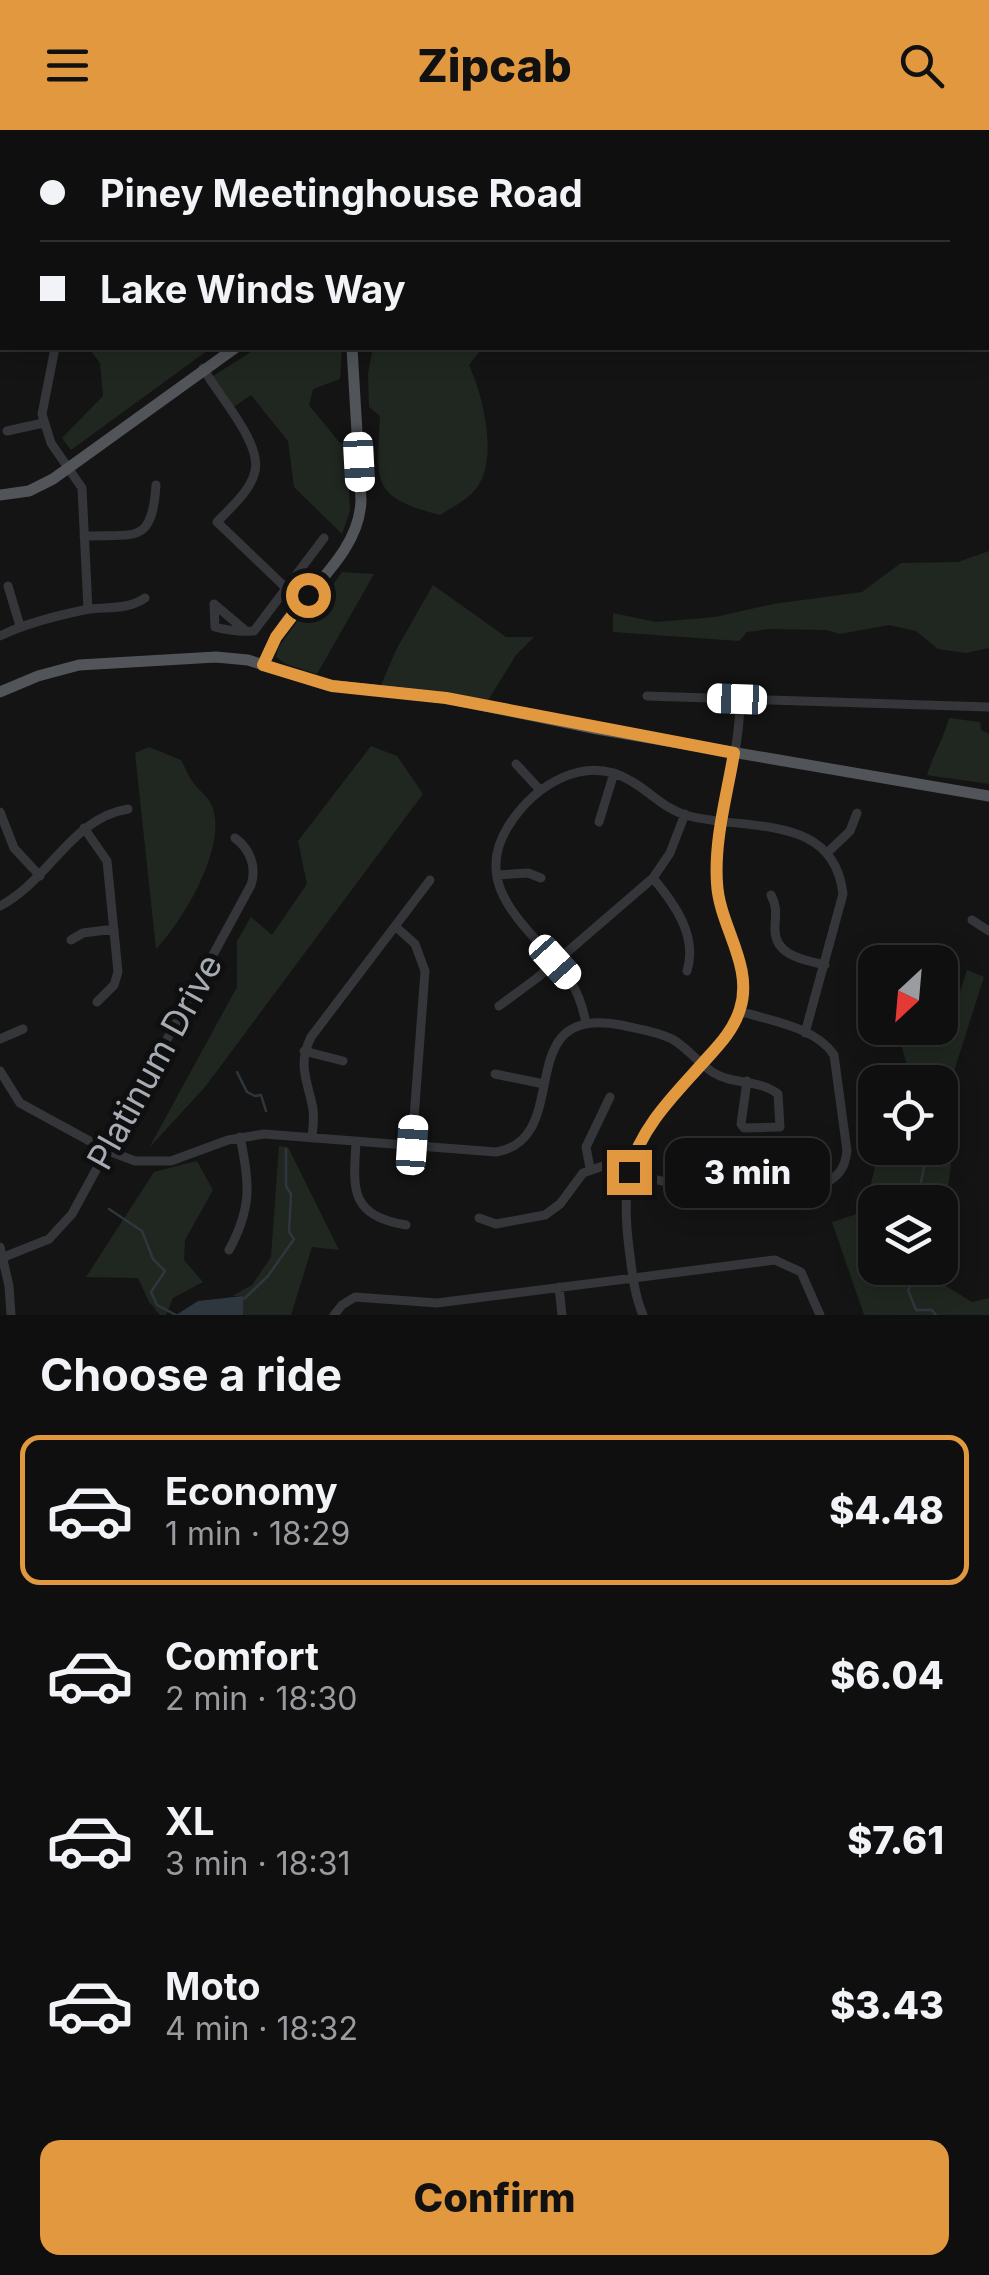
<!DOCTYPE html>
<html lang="en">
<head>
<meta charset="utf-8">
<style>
	:root { --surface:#0f0f10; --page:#1d1d1e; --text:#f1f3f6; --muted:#9b9c9f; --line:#2f2f30; --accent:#e2983f }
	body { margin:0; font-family:Inter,sans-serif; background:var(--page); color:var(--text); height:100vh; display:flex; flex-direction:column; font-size:38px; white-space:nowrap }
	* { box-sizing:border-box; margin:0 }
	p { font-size:32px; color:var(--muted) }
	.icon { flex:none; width:55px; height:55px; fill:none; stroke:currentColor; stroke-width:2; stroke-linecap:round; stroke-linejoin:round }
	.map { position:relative; height:1185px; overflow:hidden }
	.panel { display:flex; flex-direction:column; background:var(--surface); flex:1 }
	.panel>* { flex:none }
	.top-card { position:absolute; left:0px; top:0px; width:990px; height:220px; box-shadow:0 5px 25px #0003,0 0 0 2px var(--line); display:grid; align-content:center; height:220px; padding:0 40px; background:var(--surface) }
	.needle { width:65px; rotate:206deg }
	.tools { position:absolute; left:858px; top:815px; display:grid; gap:20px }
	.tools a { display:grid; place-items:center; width:100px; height:100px; border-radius:20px; background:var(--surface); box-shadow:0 5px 25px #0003,0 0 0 2px var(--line); font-size:50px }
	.end { position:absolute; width:45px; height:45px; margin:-22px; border:12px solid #e2983f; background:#111; box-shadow:0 0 0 5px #111 }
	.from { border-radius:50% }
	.bubble { position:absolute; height:70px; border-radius:20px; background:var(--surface); box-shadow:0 5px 25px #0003,0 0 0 2px var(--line); font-size:32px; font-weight:800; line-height:70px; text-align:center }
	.car { position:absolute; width:30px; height:60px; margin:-30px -15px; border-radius:12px; box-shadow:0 0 8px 2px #0007; background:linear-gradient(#fff 24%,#345 0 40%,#fff 0 76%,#345 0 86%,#fff 0) }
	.top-card b { display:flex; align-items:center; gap:35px; height:95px; font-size:38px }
	.top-card b+b { border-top:2px solid var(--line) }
	.top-card i { width:25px; height:25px; background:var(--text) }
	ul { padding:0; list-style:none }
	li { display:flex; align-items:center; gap:30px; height:150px; margin:0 20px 15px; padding:0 20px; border:5px solid transparent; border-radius:20px }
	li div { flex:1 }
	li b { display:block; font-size:38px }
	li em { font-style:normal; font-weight:800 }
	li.selected { border-color:var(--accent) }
	li>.icon { width:90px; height:90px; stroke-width:1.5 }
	h2 { padding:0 40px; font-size:45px; line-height:120px }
	.button { display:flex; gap:20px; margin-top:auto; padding:20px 40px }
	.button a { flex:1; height:115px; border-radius:20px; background:var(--accent); color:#111; font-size:40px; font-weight:800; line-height:115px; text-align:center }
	header { display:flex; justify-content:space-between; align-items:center; height:130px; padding:0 40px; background:var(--accent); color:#111; font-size:45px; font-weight:800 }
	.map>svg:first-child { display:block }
	.green { fill:#202720; fill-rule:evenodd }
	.water { fill:#2e373d }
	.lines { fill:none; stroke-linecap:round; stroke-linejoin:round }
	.stream { stroke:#2e373d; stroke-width:2.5 }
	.minor { stroke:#35363a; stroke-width:9 }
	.major { stroke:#515458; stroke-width:11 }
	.route { stroke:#e2983f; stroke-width:12 }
	.labels { text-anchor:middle; stroke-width:10; stroke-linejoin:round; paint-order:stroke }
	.street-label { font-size:35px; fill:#a6acb4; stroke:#0f0f10 }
</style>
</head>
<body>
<header><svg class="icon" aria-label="menu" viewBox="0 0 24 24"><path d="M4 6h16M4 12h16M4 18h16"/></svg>Zipcab<svg class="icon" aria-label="search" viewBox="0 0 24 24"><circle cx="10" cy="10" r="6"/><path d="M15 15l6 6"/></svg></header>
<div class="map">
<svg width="989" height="1185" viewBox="0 0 989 1185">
	<rect width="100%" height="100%" fill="#141415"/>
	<path class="green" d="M 91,218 L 211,218 L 71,320 L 62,308 L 103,266 L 100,233 L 91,221 Z
		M 257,218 L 342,218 L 340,249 L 313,259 L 309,275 L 339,312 L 347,315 L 350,381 L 342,404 L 294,357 L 288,311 L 251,265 L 234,277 L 213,246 Z
		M 373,218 L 482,218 L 469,235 C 483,266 498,326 478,356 C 469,369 453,377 440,385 C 369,367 377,351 380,286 L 369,277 L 368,243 Z
		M 989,421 L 989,518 L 966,523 L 938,519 L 916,501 L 889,495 L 840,504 L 827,500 L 769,499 L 747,502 L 739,511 L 613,502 L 613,483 L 656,492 L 715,487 L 773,474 L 862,462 L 901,433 L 958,432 Z
		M 342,442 L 374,444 L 317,544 L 286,534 L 276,527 L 278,518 L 309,475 L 322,470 Z
		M 433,455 L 506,507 L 534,507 L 516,525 L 484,577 L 379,560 L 396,520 Z
		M 949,588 L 980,592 L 981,600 L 989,604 L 989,654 L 927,645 C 933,625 944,608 949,588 Z
		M 371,616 L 397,626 L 423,664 L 205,957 L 149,1018 L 237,857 L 237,811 L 251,787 L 272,805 L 307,754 L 298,711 Z
		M 149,617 L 181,630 C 185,637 188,645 192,651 C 198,660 208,666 212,676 C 228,715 184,790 156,819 L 135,623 Z
		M 967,840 L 984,847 L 955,938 L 951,1034 L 940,1122 L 941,1153 L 972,1172 L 989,1168 L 989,1185 L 864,1185 L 832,1092 L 857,1084 L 869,1063 L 879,1018 L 940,1018 L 940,952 L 912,952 L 898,904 L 919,898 L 949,895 ZM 875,1072 L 940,1072 L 940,1138 L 875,1138 Z
		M 279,1016 L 288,1017 L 339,1120 L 312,1117 L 291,1185 L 243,1185 L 243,1166 L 232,1166 L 252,1155 L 271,1127 Z
		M 197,1031 L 213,1060 L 185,1110 L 184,1130 L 203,1152 L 173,1168 L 166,1185 L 160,1185 L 149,1172 L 138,1148 L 86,1147 L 154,1042 Z"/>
	<path class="water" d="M 243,1166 L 243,1185 L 176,1185 L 198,1171 Z"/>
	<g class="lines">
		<path class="stream" d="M 237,942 L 247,962 L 255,966 L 261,965 L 266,981
			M 917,1072 L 926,1027 L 923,1018
			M 109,1079 L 142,1101 L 153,1129 L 165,1141 L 151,1162 L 157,1175 L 176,1185
			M 910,1138 L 917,1144 L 908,1160 L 916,1180 L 932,1180 L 936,1185
			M 244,1169 L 268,1146 L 294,1109 L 289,1102 L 291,1064 L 286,1056 L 286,1019"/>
		<path class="minor" d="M 276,0 L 276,2
			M 330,0 L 332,2
			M 401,0 L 403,2
			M 471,0 L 473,2
			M 0,81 L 2,81
			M 55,218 L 42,284 L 51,313 L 82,358 L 88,479
			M 203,238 C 218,265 262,313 255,341 C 251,361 230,378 217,392 L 286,458
			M 7,301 L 43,293
			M 84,406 C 136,404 152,415 156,355
			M 8,456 L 20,496
			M 246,501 L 214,474 L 215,497 C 229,501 240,502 254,501 L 324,408
			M 0,506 C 26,493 55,486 84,480 C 105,476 126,481 145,468
			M 647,566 L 989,577
			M 516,634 L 540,660
			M 0,682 L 14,718 L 40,746
			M 599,692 L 614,643
			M 84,698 L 107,731 L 118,842 L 114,855 L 97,872
			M 828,722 L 850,701 L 857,683
			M 498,745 L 528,743 L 541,748
			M 653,748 C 674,773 698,806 687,841
			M 771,765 C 778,778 775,785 775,798 C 774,826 804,830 825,835
			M 0,776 C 49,751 71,688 128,679
			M 972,790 L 989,801
			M 395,796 L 415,814 L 425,841 L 412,1015
			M 71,810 L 83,803 L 114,799
			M 499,876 L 537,848 L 653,748 L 670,723 L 685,684
			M 586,893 C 583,878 579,864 570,851 C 539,803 466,762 509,695 C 535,655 585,623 631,651 C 652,663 665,680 689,686 C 748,701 834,683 843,764 L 805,903
			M 0,909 L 23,899
			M 304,921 L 343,931
			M 0,941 L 20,973 L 106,1020 L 135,1031 L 171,1031 L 228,1010 L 264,1004 L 496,1022 C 576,1009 508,873 621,895 C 638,899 656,901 672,909 C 688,918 698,933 714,943 C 733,955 759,949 778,964 L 780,997 L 744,998 L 741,994 L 747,951
			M 495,944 L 544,954
			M 312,1008 C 313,997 315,985 312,974 C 306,947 298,934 311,907 L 430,750
			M 356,1012 C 353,1061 350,1085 406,1095
			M 590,1038 L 586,1017 L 610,967
			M 479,1088 L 496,1094 L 545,1085 L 560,1074 L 583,1043 L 603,1036 L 693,1059 L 727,1064 L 824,1054 C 839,1046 845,1038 847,1021 L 834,925 C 816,897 770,891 740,881
			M 0,1117 L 9,1156 L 11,1185
			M 229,1120 C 252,1078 250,1053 240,1007
			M 4,1127 L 49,1109 L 72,1084 L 251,755 C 257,737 250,719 235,708
			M 559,1157 L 562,1185
			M 334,1185 L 342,1175 L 355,1167 L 437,1173 L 775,1130 L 801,1142 L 820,1185
			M 643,1185 C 634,1164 632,1141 629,1118 C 618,1031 639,1006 694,942 C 712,921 735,903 742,875 C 752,831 718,793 717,750 C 715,689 740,630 740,569"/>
		<path class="major" d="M 624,2 L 628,0
			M 0,365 L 29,361 L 53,349 L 235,218
			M 263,535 C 270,520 276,505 286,492 C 313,455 360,419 361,370 L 352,218
			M 0,562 L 38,546 L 79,535 L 216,527 L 248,530 L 327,555 L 446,568 L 597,599 L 989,666"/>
	</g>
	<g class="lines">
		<path class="route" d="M 308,465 L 276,507 L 263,535 L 332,556 L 446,568 L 734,623 C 727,665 714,710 717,753 C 719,796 754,835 740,879 C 733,902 717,917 701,935 C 672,967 640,999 629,1042"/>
	</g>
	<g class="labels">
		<g class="street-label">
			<text transform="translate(155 932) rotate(-61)" y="12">Platinum Drive</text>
		</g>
	</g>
</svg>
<div class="tools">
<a><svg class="needle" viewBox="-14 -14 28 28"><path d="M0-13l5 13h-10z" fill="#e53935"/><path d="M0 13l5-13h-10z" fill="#9b9c9f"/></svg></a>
<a><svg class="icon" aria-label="locate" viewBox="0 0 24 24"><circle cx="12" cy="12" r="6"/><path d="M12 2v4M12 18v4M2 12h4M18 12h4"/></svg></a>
<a><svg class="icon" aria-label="layers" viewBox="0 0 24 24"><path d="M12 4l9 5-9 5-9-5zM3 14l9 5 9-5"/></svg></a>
</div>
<i class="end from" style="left:308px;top:465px"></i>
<i class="end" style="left:629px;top:1042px"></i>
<div class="bubble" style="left:665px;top:1008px;width:165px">3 min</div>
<i class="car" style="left:359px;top:332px;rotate:177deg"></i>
<i class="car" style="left:737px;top:569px;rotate:272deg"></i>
<i class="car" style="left:555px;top:832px;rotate:138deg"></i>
<i class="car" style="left:412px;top:1015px;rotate:4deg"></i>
<div class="top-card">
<b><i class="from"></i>Piney Meetinghouse Road</b>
<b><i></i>Lake Winds Way</b>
</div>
</div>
<section class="panel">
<h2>Choose a ride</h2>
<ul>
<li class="selected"><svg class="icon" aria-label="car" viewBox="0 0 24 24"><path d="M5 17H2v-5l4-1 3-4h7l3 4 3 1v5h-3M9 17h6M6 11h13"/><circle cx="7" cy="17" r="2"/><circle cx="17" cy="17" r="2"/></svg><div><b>Economy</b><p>1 min · 18:29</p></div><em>$4.48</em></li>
<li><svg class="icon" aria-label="car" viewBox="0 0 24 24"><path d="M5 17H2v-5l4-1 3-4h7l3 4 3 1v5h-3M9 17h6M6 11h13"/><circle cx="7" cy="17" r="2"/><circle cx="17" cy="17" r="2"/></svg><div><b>Comfort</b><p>2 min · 18:30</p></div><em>$6.04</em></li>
<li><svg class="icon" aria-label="car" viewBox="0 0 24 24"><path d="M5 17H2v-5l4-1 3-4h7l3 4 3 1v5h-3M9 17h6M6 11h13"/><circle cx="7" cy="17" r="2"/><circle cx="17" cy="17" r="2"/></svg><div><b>XL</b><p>3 min · 18:31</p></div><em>$7.61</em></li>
<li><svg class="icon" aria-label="car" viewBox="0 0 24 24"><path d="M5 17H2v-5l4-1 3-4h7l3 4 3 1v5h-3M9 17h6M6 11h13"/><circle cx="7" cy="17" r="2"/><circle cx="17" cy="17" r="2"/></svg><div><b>Moto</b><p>4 min · 18:32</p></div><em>$3.43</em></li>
</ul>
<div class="button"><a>Confirm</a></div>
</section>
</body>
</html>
